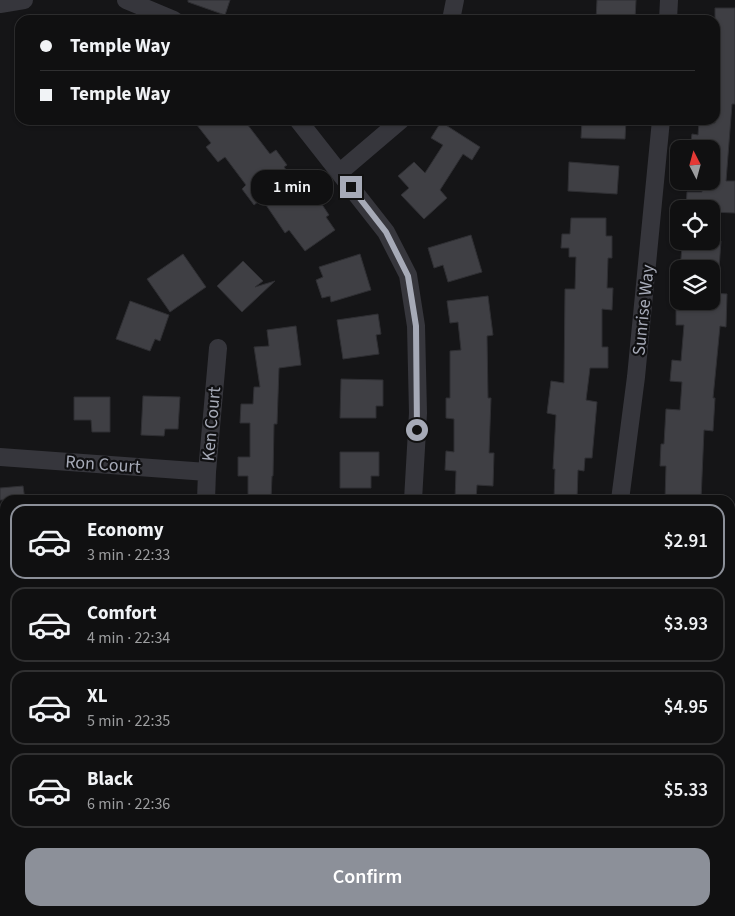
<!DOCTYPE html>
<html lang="en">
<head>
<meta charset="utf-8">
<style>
	:root { --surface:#101011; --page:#1e1e1f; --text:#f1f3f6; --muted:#9c9d9f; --line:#303031; --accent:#8c9099 }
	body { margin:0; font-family:"Source Sans 3",sans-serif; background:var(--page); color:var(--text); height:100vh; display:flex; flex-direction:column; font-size:19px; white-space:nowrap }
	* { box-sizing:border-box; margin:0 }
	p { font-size:16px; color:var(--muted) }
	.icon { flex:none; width:28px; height:28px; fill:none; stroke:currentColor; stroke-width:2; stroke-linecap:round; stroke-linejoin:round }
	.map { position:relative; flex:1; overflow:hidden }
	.details { position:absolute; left:0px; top:495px; width:735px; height:421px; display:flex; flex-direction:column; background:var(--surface); border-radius:15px 15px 0 0; box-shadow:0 1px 4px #0004,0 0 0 1px var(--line) }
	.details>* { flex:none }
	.top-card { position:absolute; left:15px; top:15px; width:705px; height:110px; border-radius:15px; box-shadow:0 1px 4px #0004,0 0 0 1px var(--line); display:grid; align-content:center; height:110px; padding:0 25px; background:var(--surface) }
	.needle { width:32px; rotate:354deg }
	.controls { position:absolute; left:670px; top:140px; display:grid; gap:10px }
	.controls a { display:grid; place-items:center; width:50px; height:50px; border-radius:10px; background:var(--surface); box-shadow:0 1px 4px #0004,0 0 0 1px var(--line); font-size:25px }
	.end { position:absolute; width:22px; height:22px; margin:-11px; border:6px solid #a6aab7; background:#111; box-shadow:0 0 0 2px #111 }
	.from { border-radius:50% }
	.bubble { position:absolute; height:35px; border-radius:15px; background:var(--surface); box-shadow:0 1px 4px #0004,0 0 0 1px var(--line); font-size:16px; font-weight:600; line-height:35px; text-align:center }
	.top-card b { display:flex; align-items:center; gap:18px; height:48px; font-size:19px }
	.top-card b+b { border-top:1px solid var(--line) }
	.top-card i { width:12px; height:12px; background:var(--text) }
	ul { padding:9px 0 0; list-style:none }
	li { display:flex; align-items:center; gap:15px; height:75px; margin:0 10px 8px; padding:0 15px; border:2px solid var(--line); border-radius:15px }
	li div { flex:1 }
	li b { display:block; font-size:19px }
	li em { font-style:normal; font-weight:600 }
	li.selected { border-color:var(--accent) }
	li>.icon { width:45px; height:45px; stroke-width:1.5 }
	.action { display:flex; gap:10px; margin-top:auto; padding:10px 25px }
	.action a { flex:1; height:58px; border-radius:15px; background:var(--accent); color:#fff; font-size:20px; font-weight:600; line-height:58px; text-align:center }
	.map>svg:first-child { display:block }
	.building { fill:#3f3f44; stroke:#2f2f33 }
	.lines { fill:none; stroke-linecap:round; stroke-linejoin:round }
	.minor { stroke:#36363c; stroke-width:18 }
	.route { stroke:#a6aab7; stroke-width:6 }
	.labels { text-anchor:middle; stroke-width:4.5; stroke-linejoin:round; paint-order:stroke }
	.street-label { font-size:18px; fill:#a6aab7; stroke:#101012 }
</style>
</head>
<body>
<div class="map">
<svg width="735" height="916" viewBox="0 0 735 916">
	<rect width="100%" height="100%" fill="#151517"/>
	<path class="building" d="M 188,0 L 230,0 L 225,15 L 188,2 Z
		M 597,0 L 636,0 L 635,20 L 596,20 Z
		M 715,8 L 735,8 L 735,104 L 732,104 L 726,181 L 735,181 L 735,213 L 711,212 L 711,209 L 686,209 L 687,192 L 702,192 L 702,181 L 711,181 L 711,149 L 690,149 L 692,134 L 698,135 L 699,122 L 715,123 Z
		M 193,120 L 244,120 L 270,154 L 276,150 L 287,165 L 284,167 L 308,199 L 315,194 L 329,215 L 326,217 L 335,230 L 305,251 L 289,230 L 285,233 L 262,199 L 254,205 L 242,189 L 246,185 L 225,157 L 218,162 L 206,147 L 211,143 Z
		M 582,120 L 626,120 L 625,139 L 581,138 Z
		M 441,122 L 480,147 L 472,160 L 463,154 L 440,190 L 447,198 L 424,219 L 401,195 L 409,188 L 398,176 L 414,162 L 425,173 L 443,145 L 431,138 Z
		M 569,162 L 619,166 L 617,194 L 568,191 Z
		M 571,218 L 606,218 L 606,236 L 612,236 L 612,258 L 608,258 L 607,288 L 613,288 L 612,310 L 602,309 L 602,347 L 608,347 L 608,368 L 590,368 L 586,400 L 597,402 L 592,458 L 585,458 L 584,471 L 578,470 L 577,500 L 554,500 L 555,469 L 553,469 L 556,415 L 547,413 L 551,381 L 564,383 L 565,289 L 575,289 L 576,257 L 569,257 L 569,248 L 561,248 L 562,234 L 570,234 Z
		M 471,235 L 482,272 L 448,282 L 443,265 L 434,268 L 428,248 Z
		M 690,241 L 721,241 L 719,269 L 680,269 L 682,247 L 689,247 Z
		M 183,254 L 206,287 L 170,312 L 147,279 Z
		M 360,254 L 371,290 L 331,302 L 330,296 L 322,298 L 316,280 L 323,277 L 319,267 Z
		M 243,261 L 263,281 L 255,287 L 275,281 L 242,312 L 217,286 Z
		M 711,293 L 727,294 L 726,327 L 720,326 L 713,398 L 715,398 L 713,431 L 704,430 L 701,500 L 665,500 L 666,466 L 660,466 L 661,444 L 664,444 L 666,409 L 680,410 L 682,382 L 670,381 L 672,360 L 681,361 L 684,325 L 676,325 L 676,305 L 689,305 L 689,301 L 711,301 Z
		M 488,296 L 493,335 L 487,336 L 488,398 L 491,398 L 489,453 L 494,453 L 493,486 L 477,485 L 476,500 L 455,500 L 456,471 L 445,470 L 446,451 L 454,452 L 454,419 L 446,418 L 446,398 L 450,398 L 450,351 L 461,350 L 458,322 L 450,323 L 447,301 Z
		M 130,301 L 169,315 L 160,341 L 155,339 L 150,351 L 116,339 Z
		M 378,314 L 381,334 L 376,335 L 379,354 L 343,359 L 337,320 Z
		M 296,326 L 301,365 L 279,368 L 277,424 L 274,424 L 273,476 L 272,476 L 271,500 L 248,500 L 248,476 L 238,476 L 238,457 L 250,457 L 250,423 L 240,423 L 241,404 L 253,404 L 254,387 L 260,387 L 254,347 L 269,346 L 267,330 Z
		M 341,379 L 383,380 L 383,406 L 376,406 L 376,418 L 340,418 Z
		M 143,396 L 180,397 L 178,429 L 165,429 L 164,436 L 141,435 Z
		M 74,397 L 110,397 L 110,432 L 92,432 L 91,420 L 74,420 Z
		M 340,452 L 379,452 L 379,476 L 371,476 L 371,488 L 340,488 Z
		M 23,486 L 25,500 L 0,500 L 0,488 Z"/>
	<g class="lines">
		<path class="minor" d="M 126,0 L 174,20
			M 0,4 L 24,0
			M 451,20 L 455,0
			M 668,20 L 669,0
			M 298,120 L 386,232 L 408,275 L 416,326 L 418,413 L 413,500
			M 340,172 L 401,120
			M 0,457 L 207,472
			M 206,500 L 207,472 L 218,348
			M 620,500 L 636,377 L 661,120
			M 0,709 L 5,711
			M 730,747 L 735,744"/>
	</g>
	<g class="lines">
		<path class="route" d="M 351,187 L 386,232 L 408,276 L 416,326 L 417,430"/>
	</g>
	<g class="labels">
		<g class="street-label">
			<text transform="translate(643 310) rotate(-84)" y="6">Sunrise Way</text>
			<text transform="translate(211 424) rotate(-85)" y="6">Ken Court</text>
			<text transform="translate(103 464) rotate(4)" y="6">Ron Court</text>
		</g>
	</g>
</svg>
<div class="controls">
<a><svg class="needle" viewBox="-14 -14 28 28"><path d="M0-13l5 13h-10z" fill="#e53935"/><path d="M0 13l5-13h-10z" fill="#9c9d9f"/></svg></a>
<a><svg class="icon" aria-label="locate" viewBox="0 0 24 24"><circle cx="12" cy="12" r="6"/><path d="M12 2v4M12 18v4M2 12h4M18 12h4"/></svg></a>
<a><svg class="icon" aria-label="layers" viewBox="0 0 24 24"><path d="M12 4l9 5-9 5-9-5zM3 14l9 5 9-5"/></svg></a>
</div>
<i class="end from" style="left:417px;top:430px"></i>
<i class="end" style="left:351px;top:187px"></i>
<div class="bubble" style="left:251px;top:170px;width:82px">1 min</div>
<div class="top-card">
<b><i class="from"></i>Temple Way</b>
<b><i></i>Temple Way</b>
</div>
<section class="details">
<ul>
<li class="selected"><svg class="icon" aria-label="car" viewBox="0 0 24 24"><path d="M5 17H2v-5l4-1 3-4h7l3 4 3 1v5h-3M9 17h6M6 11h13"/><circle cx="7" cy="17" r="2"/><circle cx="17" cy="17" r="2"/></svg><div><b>Economy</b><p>3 min · 22:33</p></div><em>$2.91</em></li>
<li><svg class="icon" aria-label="car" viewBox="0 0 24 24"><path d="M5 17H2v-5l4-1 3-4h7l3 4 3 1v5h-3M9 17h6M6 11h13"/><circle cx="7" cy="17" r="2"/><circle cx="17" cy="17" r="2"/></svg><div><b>Comfort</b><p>4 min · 22:34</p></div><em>$3.93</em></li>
<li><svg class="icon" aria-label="car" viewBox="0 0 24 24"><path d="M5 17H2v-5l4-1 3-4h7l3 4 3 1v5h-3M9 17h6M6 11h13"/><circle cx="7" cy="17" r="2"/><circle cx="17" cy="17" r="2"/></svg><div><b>XL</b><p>5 min · 22:35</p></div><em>$4.95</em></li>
<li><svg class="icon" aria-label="car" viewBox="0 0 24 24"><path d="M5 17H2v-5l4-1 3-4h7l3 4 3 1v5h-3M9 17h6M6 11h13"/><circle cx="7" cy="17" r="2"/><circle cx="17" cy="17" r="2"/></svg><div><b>Black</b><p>6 min · 22:36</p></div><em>$5.33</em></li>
</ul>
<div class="action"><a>Confirm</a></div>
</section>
</div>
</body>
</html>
